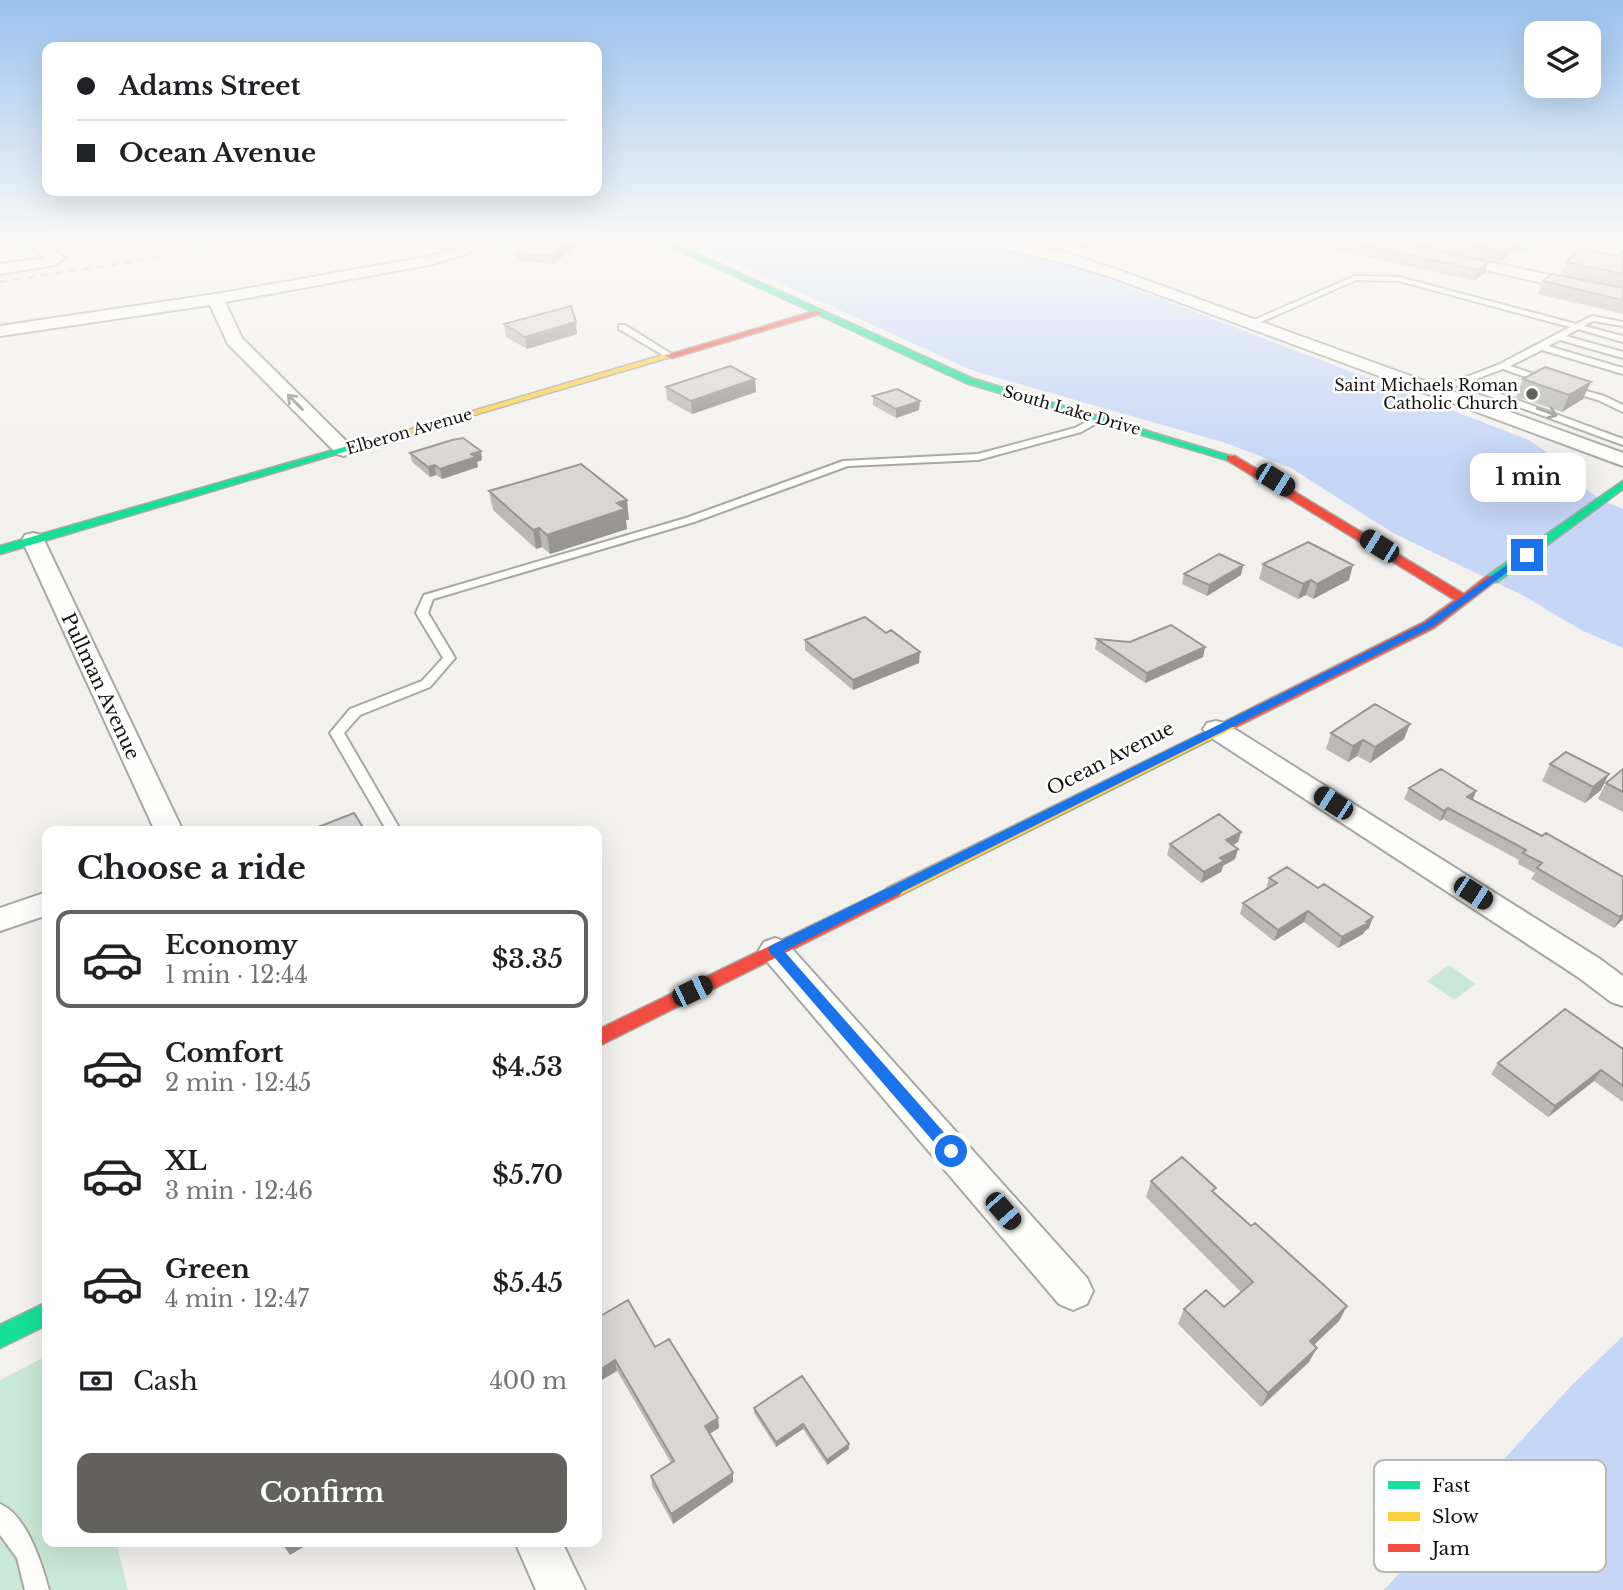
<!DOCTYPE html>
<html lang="en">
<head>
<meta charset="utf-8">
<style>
	:root { --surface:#fff; --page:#f6f6f6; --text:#202124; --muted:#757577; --line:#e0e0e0; --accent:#62615e }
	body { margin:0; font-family:"Libre Baskerville",serif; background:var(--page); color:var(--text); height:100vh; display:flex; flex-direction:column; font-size:26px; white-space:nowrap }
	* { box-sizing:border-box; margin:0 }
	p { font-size:23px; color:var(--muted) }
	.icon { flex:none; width:38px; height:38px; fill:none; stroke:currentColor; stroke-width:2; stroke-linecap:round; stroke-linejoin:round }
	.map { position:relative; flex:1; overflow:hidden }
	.sheet { position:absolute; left:42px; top:826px; width:560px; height:721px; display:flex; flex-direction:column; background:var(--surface); border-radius:14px; box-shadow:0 7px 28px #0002 }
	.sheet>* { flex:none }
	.hud { position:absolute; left:42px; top:42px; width:560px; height:154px; border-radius:14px; box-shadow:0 7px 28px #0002; display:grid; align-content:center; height:154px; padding:0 35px; background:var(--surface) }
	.controls { position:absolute; left:1524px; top:21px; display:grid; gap:14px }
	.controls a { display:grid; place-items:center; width:77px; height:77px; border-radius:14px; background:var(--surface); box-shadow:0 7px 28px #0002; font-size:35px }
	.end { position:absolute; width:32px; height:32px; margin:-16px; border:9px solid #1a73e8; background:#fff; box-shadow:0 0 0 4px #fff }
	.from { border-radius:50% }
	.bubble { position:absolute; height:49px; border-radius:14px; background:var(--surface); box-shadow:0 7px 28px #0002; font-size:23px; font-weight:600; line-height:49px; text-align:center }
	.car { position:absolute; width:21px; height:42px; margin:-21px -10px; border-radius:9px; box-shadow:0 0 5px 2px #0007; background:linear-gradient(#222 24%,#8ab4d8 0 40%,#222 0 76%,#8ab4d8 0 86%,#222 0) }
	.hud b { display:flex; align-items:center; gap:24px; height:66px; font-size:26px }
	.hud b+b { border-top:2px solid var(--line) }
	.hud i { width:18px; height:18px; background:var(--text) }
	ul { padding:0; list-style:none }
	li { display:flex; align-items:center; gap:21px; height:98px; margin:0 14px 10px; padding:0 21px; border:4px solid transparent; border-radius:14px }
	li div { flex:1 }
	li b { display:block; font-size:26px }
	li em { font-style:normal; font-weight:600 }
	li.current { border-color:var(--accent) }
	li>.icon { width:63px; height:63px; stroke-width:1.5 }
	h2 { padding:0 35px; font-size:32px; line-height:84px }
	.pay { display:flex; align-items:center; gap:18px; height:77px; padding:0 35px; font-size:26px }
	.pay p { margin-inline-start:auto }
	.action { display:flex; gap:14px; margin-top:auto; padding:14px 35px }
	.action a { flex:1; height:80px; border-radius:14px; background:var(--accent); color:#fff; font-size:28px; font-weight:600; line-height:80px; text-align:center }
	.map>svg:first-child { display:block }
	.green { fill:#cae8d6 }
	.water { fill:#c5d6f6 }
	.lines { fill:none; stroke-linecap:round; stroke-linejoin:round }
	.lane-casing { stroke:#a9a7a5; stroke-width:4 }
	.street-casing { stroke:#a9a7a5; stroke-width:4 }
	.fast-casing { stroke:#a9a7a5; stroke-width:3 }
	.slow-casing { stroke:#a9a7a5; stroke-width:3 }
	.jam-casing { stroke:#a9a7a5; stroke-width:3 }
	.lane { fill:#fdfdfc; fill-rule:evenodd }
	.street { fill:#fdfdfc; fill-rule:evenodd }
	.fast { fill:#16e098; fill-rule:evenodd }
	.slow { fill:#ffcf43; fill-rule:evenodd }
	.jam { fill:#f24e42; fill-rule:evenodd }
	.rail { stroke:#bdbdbd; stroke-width:2.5; stroke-dasharray:7 7; stroke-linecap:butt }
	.wall { fill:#bbb9b7 }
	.shaded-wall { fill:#989695 }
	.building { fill:#d9d7d5; stroke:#989695; stroke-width:2 }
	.oneway { stroke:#949492 }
	.route { fill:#1a73e8 }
	.poi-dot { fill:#62615e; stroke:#fff; stroke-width:2.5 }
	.labels { text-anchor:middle; stroke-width:5; stroke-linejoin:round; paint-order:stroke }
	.far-poi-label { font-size:16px; fill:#141311; stroke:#fff; text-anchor:end }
	.far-street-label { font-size:16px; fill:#141311; stroke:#fff }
	.street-label { font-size:19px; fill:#141311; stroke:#fff }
	.key { fill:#fff; stroke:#b8b8b8; stroke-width:2 }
	.key-label { font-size:19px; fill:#141311 }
</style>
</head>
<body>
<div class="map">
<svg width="1623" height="1590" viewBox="0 0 1623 1590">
	<rect width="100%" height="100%" fill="#f3f1ee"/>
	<path class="green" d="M 1449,965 L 1476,984 L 1454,1000 L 1427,981 Z
		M 47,1356 L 47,1542 L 116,1542 L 128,1590 L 0,1590 L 0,1380 Z"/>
	<path class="water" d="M 689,242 L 962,242 L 1042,258 L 1093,273 L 1529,440 L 1575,471 L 1581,485 L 1601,500 L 1623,509 L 1623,648 L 1581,630 L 1524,596 L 1393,533 L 1291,468 L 1226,443 L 974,371 Z
		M 1623,1336 L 1623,1590 L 1384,1590 L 1572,1385 Z"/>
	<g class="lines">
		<g class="lane-casing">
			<path id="lane" d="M 1355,276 L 1399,277 L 1576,324 L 1592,316 L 1623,322 L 1623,326 L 1593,321 L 1584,326 L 1623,336 L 1623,342 L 1578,329 L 1566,336 L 1623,352 L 1623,358 L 1560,340 L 1548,346 L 1623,368 L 1623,374 L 1542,350 L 1510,366 L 1549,379 L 1549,383 L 1543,383 L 1503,369 L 1468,382 L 1623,439 L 1623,445 L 1459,385 L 1435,394 L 1430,391 L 1500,364 L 1570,327 L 1399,281 L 1356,280 L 1254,325 L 1247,323 Z
				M 619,325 L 625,325 L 673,355 L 666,357 L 619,329 Z
				M 1569,386 L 1604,396 L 1623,405 L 1623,412 L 1598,400 L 1566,391 L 1564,389 Z
				M 1099,415 L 1104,418 L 1102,420 L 1081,432 L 978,460 L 848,466 L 694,522 L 433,599 L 428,613 L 455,658 L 430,687 L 360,715 L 344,733 L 401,831 L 387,831 L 330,733 L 350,709 L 422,681 L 443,658 L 416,613 L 424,595 L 686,518 L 843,461 L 978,454 L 1075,428 Z
				M 0,1504 C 27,1515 42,1564 49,1590 L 25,1590 L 17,1558 L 0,1535 Z"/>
		</g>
		<g class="street-casing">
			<path id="street" d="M 23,242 L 40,242 L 66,258 L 54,265 L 0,274 L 0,264 L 47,258 Z
				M 986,242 C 1031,239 1078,257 1121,271 L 1623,453 L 1623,466 L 1111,277 L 1065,263 L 988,245 Z
				M 1372,242 L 1397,242 L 1623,291 L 1623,301 L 1379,246 Z
				M 1505,242 L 1531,242 L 1534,245 L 1527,249 L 1507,245 Z
				M 466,245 L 473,249 L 471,252 L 434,264 L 225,302 L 242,338 L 351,446 L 354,450 L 344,456 L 337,454 L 228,344 L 210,305 L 0,336 L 0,326 L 216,294 L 431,256 Z
				M 33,533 L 41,535 L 44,540 L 183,831 L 155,831 L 22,540 L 25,535 Z
				M 1216,721 L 1225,723 L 1600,959 L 1623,976 L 1623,1006 L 1611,1002 L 1578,977 L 1207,735 L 1203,729 L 1207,723 Z
				M 47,892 L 47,915 L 0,931 L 0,908 Z
				M 775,938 L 786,942 L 1087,1278 L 1093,1291 L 1087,1304 L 1073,1310 L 1059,1304 L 764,958 L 759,950 L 764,942 Z
				M 515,1542 L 562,1542 L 585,1590 L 536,1590 Z"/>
		</g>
		<g class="fast-casing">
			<path id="fast" d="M 661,242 L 671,242 L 974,379 L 1237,458 L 1227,460 L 966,383 Z
				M 358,443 L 367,445 L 0,554 L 0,546 Z
				M 1623,481 L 1623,489 L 1497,582 L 1487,582 L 1487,576 Z
				M 47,1302 L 47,1325 L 0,1348 L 0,1325 Z"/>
		</g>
		<g class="slow-casing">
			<path id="slow" d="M 666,354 L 674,356 L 366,447 L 357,445 Z
				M 1231,719 L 1236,721 L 1238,724 L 1236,727 L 899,896 L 887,896 L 884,892 L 887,888 Z"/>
		</g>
		<g class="jam-casing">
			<path id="jam" d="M 815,311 L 823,313 L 672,358 L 664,356 Z
				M 1227,456 L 1235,456 L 1464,594 L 1487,576 L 1497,576 L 1498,579 L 1434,628 L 1236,727 L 1226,727 L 1224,724 L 1226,721 L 1424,622 L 1455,600 L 1227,460 Z
				M 893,886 L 899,888 L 902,892 L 899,896 L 597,1047 L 597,1030 Z"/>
		</g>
		<use href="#lane" class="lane"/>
		<use href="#street" class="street"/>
		<use href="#fast" class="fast"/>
		<use href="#slow" class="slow"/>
		<use href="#jam" class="jam"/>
		<path class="rail" d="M 0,282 L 260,242"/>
	</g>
	<path class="wall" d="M 581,242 L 553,264 L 517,261 L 516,254 Z
		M 1076,242 L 1101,242 L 1080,251 Z
		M 1335,242 L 1398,242 L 1485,273 L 1474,281 L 1334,249 Z
		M 1408,242 L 1519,242 L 1516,249 L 1500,262 Z
		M 1623,251 L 1623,288 L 1561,275 L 1566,262 L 1617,256 Z
		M 1543,281 L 1623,288 L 1623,314 L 1538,294 Z
		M 504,324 L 577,334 L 527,349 L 506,337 Z
		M 755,379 L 756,392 L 692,414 L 667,400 L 666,387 Z
		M 1523,379 L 1583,399 L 1562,412 L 1516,397 Z
		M 873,396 L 919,410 L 896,418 L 873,405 Z
		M 410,453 L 482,460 L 477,462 L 478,467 L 442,479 L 436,475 L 430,477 L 412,462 Z
		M 489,491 L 629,520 L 626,520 L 627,529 L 550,554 L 542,547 L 536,549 L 493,510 Z
		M 1263,564 L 1349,580 L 1313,599 L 1306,595 L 1298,599 L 1259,579 Z
		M 1243,565 L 1241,575 L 1207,596 L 1182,584 L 1184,574 Z
		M 886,633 L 919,663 L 853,690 L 805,650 L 805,640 Z
		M 1097,639 L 1130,642 L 1205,647 L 1203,657 L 1145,683 L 1095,649 Z
		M 1331,733 L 1404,739 L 1370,763 L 1357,756 L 1348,762 L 1326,749 Z
		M 1550,764 L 1601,790 L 1585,803 L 1542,781 Z
		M 1623,769 L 1623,812 L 1598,799 L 1606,783 Z
		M 1409,788 L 1473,800 L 1623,877 L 1623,919 L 1614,928 L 1531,879 L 1535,873 L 1518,864 L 1519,860 L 1443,819 L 1440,821 L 1404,799 Z
		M 1241,832 L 1238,842 L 1233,845 L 1238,849 L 1235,859 L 1223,866 L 1221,872 L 1201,883 L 1167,855 L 1170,844 Z
		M 1269,878 L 1369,928 L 1365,931 L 1363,934 L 1338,948 L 1304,922 L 1274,941 L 1240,914 L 1243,903 L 1267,889 L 1266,889 Z
		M 1623,1049 L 1623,1102 L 1594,1081 L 1548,1117 L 1491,1074 L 1498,1063 Z
		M 1151,1181 L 1214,1193 L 1251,1226 L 1347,1306 L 1339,1321 L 1314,1345 L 1309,1362 L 1261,1407 L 1178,1324 L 1184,1309 L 1224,1307 L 1241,1292 L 1146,1197 Z
		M 597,1318 L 655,1347 L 718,1418 L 719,1428 L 709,1434 L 733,1482 L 673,1524 L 652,1486 L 651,1476 L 671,1463 L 617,1371 Z
		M 802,1376 L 849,1449 L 827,1465 L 803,1429 L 776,1447 L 754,1413 L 754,1408 Z"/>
	<path class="shaded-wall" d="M 570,242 L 581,242 L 553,264 L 552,256 Z
		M 1086,242 L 1101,242 L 1080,251 L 1081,244 Z
		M 1516,242 L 1519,242 L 1516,249 L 1500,262 L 1504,251 Z
		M 1489,262 L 1485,273 L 1474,281 L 1478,270 Z
		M 576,322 L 577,334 L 527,349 L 525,337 Z
		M 755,379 L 756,392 L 692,414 L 691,401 Z
		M 1591,382 L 1583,399 L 1562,412 L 1569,395 Z
		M 920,401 L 919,410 L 896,418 L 896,409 Z
		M 481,451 L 482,460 L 477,462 L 478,467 L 442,479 L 440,469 L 471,454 Z
		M 435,465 L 436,475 L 430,477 L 428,467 Z
		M 627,500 L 629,520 L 626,520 L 627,529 L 550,554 L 547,535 Z
		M 539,528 L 542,547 L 536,549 L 533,530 Z
		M 1243,565 L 1241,575 L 1207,596 L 1209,585 Z
		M 1353,565 L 1349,580 L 1313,599 L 1317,584 Z
		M 1311,580 L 1306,595 L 1298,599 L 1303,584 Z
		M 1205,647 L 1203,657 L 1145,683 L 1147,673 Z
		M 920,652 L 919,663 L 853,690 L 853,680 Z
		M 1410,724 L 1404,739 L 1370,763 L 1375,747 Z
		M 1363,740 L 1357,756 L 1348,762 L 1353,746 Z
		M 1609,774 L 1601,790 L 1585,803 L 1593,787 Z
		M 1476,791 L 1472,802 L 1467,797 Z
		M 1448,808 L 1443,819 L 1440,821 L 1444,811 Z
		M 1241,832 L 1238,842 L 1223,851 L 1226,840 Z
		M 1238,849 L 1235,859 L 1223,866 L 1221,872 L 1201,883 L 1204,872 L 1220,858 Z
		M 1308,911 L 1304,922 L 1274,941 L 1278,930 Z
		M 1623,914 L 1623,919 L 1614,928 L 1620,917 Z
		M 1373,917 L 1369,928 L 1365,931 L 1363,934 L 1338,948 L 1342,937 Z
		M 1601,1070 L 1594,1081 L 1548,1117 L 1555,1106 Z
		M 1347,1306 L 1339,1321 L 1302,1356 L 1310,1341 Z
		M 1317,1348 L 1309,1362 L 1261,1407 L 1268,1393 Z
		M 615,1360 L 617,1371 L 597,1383 L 597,1372 Z
		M 718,1418 L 719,1428 L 706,1436 L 705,1426 Z
		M 803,1424 L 803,1429 L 776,1447 L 776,1442 Z
		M 849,1444 L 849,1449 L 827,1465 L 827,1460 Z
		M 733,1473 L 733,1482 L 673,1524 L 671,1514 Z
		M 291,1542 L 312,1542 L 290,1555 L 284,1546 Z"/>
	<path class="building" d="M 531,242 L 570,242 L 552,256 L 516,254 Z
		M 1352,242 L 1398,242 L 1489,262 L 1478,270 Z
		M 1460,242 L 1516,242 L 1504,251 Z
		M 1583,248 L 1617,256 L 1623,251 L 1623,274 L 1566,262 Z
		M 1552,274 L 1623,288 L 1623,300 L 1543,281 Z
		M 571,306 L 576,322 L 525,337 L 504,324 Z
		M 730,366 L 755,379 L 691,401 L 666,387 Z
		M 1545,367 L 1591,382 L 1569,395 L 1523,379 Z
		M 897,389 L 920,401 L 896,409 L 873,396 Z
		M 463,438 L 481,451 L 471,454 L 476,457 L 440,469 L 435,465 L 428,467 L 410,453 L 452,440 Z
		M 581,464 L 627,500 L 617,503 L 625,509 L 547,535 L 539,528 L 533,530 L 489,491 Z
		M 1308,542 L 1353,565 L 1317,584 L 1311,580 L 1303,584 L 1263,564 Z
		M 1219,554 L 1243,565 L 1209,585 L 1184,574 Z
		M 865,617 L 886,633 L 891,630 L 920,652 L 853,680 L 805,640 Z
		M 1171,625 L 1205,647 L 1147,673 L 1097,639 L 1130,642 Z
		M 1375,704 L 1410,724 L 1375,747 L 1363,740 L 1353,746 L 1331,733 Z
		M 1566,752 L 1609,774 L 1593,787 L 1550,764 Z
		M 1441,769 L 1476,791 L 1467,797 L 1542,836 L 1546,833 L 1623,877 L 1623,914 L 1620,917 L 1537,868 L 1542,863 L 1523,853 L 1526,850 L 1448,808 L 1444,811 L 1409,788 Z
		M 1623,769 L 1623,792 L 1606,783 Z
		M 354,813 L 364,829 L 357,831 L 308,831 Z
		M 1219,814 L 1241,832 L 1226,840 L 1238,849 L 1220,858 L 1224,861 L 1204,872 L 1170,844 Z
		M 1287,867 L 1318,888 L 1324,884 L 1373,917 L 1366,922 L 1368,923 L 1342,937 L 1308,911 L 1278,930 L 1243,903 L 1277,883 L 1269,878 Z
		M 1565,1009 L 1623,1049 L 1623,1086 L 1601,1070 L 1555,1106 L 1498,1063 Z
		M 1182,1157 L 1216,1188 L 1212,1191 L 1251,1226 L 1255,1223 L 1347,1306 L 1310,1341 L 1317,1348 L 1268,1393 L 1184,1309 L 1206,1290 L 1224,1307 L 1253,1282 L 1151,1181 Z
		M 628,1300 L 655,1347 L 669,1339 L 718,1418 L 705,1426 L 733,1473 L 671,1514 L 651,1476 L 674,1461 L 615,1360 L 597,1372 L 597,1318 Z
		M 802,1376 L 849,1444 L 827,1460 L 803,1424 L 776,1442 L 754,1408 Z
		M 282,1542 L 291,1542 L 284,1546 Z"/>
	<defs><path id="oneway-shaft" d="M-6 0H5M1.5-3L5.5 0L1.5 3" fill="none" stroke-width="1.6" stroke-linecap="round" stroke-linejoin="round" transform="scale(1.75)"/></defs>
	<g class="oneway">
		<use href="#oneway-shaft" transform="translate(295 402) rotate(-135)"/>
		<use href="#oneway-shaft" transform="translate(1547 412) rotate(20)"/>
	</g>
	<linearGradient id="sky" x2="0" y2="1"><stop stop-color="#9ac2ee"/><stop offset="0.52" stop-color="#faf9f7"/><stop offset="1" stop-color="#faf9f7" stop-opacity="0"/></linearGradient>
	<rect width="1623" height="464" fill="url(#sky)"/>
	<path class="route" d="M 1524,553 L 1531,555 L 1432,627 L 784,951 L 956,1146 L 958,1151 L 956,1155 L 945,1155 L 768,950 L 770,946 L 1425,623 Z"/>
	<circle class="poi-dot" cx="1532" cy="394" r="7"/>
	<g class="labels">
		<g class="far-poi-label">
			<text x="1518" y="391">Saint Michaels Roman<tspan x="1518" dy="18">Catholic Church</tspan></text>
		</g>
		<g class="far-street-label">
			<text transform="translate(1072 410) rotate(16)" y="6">South Lake Drive</text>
			<text transform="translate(409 431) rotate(-16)" y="6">Elberon Avenue</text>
		</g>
		<g class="street-label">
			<text transform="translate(101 686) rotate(65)" y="7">Pullman Avenue</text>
			<text transform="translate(1110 758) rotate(-27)" y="7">Ocean Avenue</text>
		</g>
	</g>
	<rect x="1374" y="1460" width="232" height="112" rx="10" class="key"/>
	<rect x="1388" y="1481" width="32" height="8" fill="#16e098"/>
	<rect x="1388" y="1512" width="32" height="9" fill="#ffcf43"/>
	<rect x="1388" y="1544" width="32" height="8" fill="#f24e42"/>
	<g class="key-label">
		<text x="1432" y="1492">Fast</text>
		<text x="1432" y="1523">Slow</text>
		<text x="1432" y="1555">Jam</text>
	</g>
</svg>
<div class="controls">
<a><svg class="icon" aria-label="layers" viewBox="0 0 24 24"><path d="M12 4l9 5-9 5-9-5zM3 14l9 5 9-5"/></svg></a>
</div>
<i class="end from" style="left:951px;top:1151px"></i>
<i class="end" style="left:1527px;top:555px"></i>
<div class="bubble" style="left:1470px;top:453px;width:116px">1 min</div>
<i class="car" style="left:1275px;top:480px;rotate:122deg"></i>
<i class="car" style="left:1379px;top:546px;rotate:302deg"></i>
<i class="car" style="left:1333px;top:803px;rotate:303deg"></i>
<i class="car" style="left:1473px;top:893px;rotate:123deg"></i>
<i class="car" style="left:692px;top:991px;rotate:64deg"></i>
<i class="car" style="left:1003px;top:1211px;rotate:139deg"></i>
<div class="hud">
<b><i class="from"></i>Adams Street</b>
<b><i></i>Ocean Avenue</b>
</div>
<section class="sheet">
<h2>Choose a ride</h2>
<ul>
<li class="current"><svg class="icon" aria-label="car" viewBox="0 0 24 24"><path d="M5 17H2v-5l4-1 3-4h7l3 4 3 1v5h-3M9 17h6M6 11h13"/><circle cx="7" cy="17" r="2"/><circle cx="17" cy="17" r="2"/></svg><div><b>Economy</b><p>1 min · 12:44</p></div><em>$3.35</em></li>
<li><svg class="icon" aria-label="car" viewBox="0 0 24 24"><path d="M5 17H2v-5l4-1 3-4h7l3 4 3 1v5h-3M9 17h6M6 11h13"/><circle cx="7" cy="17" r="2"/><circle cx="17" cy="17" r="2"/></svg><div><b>Comfort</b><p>2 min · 12:45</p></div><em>$4.53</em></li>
<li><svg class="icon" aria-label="car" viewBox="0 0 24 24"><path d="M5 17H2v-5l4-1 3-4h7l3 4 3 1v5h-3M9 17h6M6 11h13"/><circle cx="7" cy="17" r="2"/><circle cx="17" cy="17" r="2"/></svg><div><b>XL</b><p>3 min · 12:46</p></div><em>$5.70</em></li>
<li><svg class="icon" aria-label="car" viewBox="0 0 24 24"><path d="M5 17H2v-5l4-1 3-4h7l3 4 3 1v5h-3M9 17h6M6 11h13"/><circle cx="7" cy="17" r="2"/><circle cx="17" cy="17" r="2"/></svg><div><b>Green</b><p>4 min · 12:47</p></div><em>$5.45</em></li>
</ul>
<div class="pay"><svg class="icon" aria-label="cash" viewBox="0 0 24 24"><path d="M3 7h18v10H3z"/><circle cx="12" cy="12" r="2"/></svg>Cash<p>400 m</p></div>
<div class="action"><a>Confirm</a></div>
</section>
</div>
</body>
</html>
